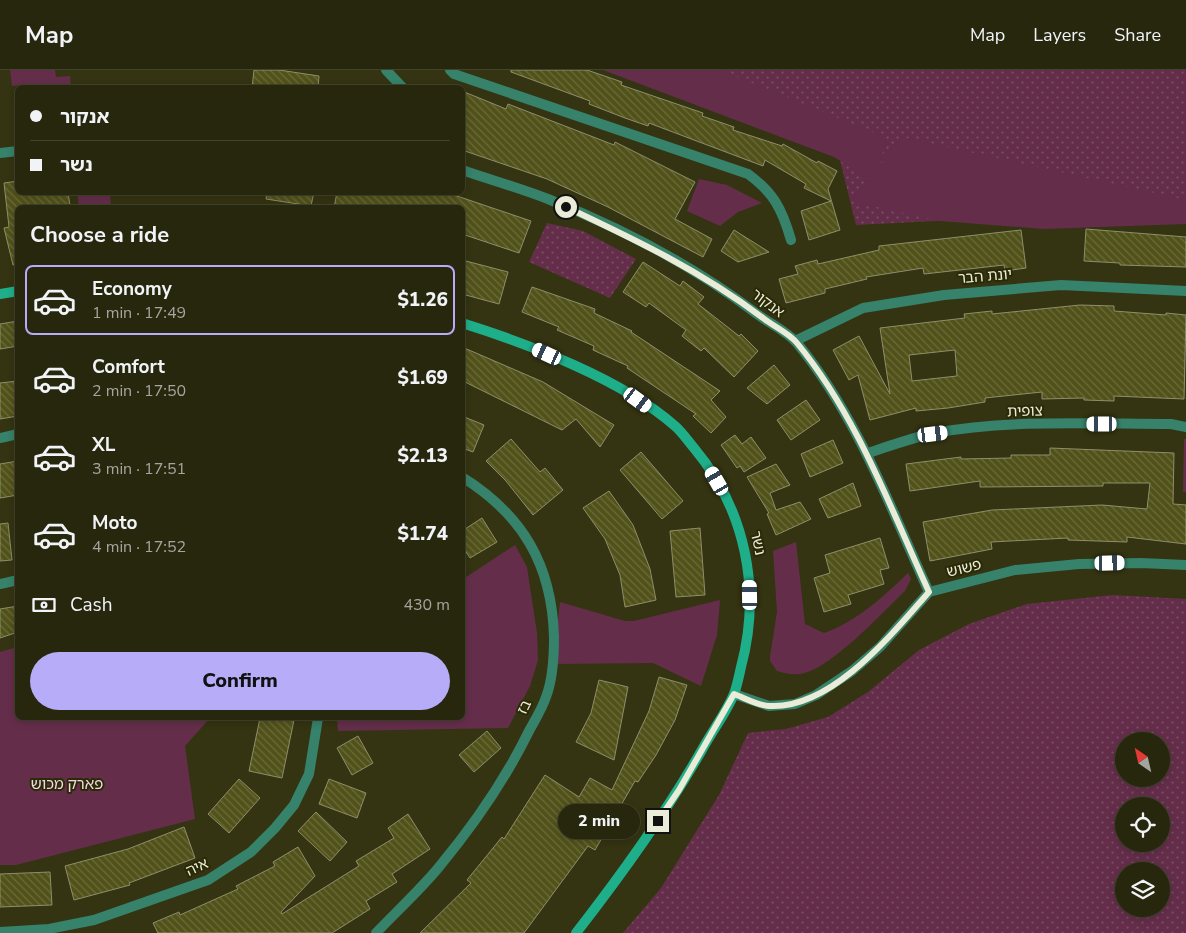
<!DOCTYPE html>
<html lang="en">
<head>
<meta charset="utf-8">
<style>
	:root { --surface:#27270e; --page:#33331c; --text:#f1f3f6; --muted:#a4a59e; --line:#43442e; --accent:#b6acf8 }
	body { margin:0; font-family:"Nunito Sans","Noto Sans Hebrew",sans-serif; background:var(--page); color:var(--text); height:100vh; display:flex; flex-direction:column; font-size:19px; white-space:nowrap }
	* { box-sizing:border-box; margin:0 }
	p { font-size:16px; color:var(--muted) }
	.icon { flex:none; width:28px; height:28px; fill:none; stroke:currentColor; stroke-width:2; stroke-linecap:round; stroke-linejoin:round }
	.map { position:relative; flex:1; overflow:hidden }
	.sheet { position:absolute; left:15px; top:135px; width:450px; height:515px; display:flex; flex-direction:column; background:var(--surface); border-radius:8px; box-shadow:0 2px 8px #0003,0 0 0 1px var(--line) }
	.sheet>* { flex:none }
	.banner { position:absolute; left:15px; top:15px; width:450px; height:110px; border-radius:8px; box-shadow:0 2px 8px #0003,0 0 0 1px var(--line); display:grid; align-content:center; height:110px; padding:0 15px; background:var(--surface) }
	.needle { width:32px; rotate:326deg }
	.controls { position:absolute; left:1115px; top:662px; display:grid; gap:10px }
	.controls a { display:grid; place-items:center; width:55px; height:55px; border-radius:50%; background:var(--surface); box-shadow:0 2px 8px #0003,0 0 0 1px var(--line); font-size:25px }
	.end { position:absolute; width:22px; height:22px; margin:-11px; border:6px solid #eaecd8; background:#111; box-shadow:0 0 0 2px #111 }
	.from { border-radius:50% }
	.bubble { position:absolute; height:35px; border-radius:18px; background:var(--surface); box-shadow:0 2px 8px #0003,0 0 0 1px var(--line); font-size:16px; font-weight:800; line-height:35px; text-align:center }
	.car { position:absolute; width:15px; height:30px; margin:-15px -8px; border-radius:6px; box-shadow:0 0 4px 1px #0007; background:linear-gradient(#fff 24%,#345 0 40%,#fff 0 76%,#345 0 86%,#fff 0) }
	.banner b { display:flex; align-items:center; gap:18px; height:48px; font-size:19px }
	.banner b+b { border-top:1px solid var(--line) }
	.banner i { width:12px; height:12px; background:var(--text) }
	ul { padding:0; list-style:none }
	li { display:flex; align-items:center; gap:15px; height:70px; margin:0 10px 8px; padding:0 5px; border:2px solid transparent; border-radius:8px }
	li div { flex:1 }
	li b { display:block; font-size:19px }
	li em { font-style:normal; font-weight:800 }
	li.active { border-color:var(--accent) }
	li>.icon { width:45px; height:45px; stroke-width:1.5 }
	h2 { padding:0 15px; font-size:22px; line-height:60px }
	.pay { display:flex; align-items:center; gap:12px; height:55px; padding:0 15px; font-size:19px }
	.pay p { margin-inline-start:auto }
	.action { display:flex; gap:10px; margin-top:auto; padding:10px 15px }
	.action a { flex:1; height:58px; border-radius:30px; background:var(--accent); color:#111; font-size:20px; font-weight:800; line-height:58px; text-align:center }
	header { display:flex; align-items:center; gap:30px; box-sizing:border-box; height:70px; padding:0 25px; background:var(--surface); border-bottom:1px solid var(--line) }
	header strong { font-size:24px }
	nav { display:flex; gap:28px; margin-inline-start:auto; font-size:18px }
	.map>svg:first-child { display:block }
	.grass { fill:url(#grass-dots); fill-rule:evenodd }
	.park { fill:#642e4a }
	.building { fill:url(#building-back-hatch); stroke:#8d8f6a; fill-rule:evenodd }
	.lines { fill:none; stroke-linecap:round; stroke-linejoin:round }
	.street { stroke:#36826b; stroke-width:10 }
	.secondary { stroke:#1eaf8a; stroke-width:10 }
	.route { stroke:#eaecd8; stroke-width:6 }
	.labels { text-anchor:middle; stroke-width:4; stroke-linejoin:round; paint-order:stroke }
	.street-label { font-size:15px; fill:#eaecd8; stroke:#2a2a07 }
	.park-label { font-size:15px; fill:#f2d8e3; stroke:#2a2a07 }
</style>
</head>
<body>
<header>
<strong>Map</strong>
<nav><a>Map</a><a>Layers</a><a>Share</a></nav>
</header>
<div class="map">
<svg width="1186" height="863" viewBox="0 0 1186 863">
	<defs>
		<pattern id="grass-dots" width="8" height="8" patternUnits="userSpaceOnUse" patternTransform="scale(1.25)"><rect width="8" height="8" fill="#642e4a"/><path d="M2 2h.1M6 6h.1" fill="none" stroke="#7a4c63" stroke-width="1.8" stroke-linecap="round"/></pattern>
		<pattern id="building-back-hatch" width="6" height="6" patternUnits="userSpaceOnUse" patternTransform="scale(1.25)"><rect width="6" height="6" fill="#51521a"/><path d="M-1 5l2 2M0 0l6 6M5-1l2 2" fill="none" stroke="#6a6b3b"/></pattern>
	</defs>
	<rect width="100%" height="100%" fill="#343412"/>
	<path class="grass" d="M 674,0 L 1186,0 L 1186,138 L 856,155 L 833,62 Z
		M 547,153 L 583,161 L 636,189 L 610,228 L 529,192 Z
		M 1113,525 L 1186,529 L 1186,863 L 623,863 L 661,818 L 719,725 L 748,663 L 786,659 L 828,647 L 868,622 L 919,580 L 969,554 L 1027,534 ZM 1161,671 L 1161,709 L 1124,709 L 1124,671 ZM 1124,736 L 1161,736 L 1161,774 L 1124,774 ZM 1124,801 L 1161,801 L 1161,839 L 1124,839 Z"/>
	<path class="park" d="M 10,0 L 55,0 L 56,7 L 70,6 L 71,17 L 32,17 L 31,14 L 12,16 Z
		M 603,0 L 720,0 L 887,68 L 879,96 L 902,67 L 1186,130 L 1186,154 L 1044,159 L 940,151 L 850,131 L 868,109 L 834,87 Z
		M 699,109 L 727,115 L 762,133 L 738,142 L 720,156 L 687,141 Z
		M 77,123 L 110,123 L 111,137 L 79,137 Z
		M 1184,369 L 1186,369 L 1186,422 L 1183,422 Z
		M 796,472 L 805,554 L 824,563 C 856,552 884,526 908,503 L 911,509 L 905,521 C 883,542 828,602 799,604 C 792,605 784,603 777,601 L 770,591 L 770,586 L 777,542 L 773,481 Z
		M 515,475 L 527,497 L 537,563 L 538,590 L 530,616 L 508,658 L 338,661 L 337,648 L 462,648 L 463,509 Z
		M 720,530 L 717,565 L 701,616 L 653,593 L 553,594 L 560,532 L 625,551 L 634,551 Z
		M 17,577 L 18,648 L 210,648 L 185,676 L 195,749 L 16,795 L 0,795 L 0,582 Z"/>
	<path class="building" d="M 254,0 L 279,0 L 319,6 L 318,18 L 252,18 Z
		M 511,0 L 587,0 L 622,12 L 621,15 L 703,43 L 702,46 L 734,57 L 733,60 L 782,76 L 783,74 L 817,93 L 818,91 L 837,101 L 828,119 L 840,160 L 809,170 L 801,141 L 831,131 L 804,118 L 806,114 L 765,90 L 763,96 L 649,53 L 648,56 L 625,48 L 589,34 L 590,31 L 511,2 Z
		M 462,21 L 506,39 L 508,34 L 614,75 L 615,72 L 695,112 L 675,149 L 712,169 L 703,187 L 608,137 L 547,109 L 462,80 Z
		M 18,111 L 18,122 L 68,122 L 70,136 L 18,138 L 18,194 L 13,195 L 4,158 L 9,157 L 4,113 Z
		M 267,122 L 314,122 L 311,136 L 266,129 Z
		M 337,122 L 445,122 L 531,151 L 519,183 L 462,164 L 462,138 L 334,138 Z
		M 1086,159 L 1186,167 L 1186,197 L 1120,195 L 1120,193 L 1084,191 Z
		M 734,160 L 769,182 L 738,192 L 721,181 Z
		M 1021,160 L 1026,198 L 1005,201 L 1004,195 L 924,204 L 923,198 L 866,207 L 867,209 L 825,219 L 825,223 L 786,233 L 779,209 L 798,204 L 795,196 L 817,190 L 818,194 L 879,180 L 879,176 Z
		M 462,190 L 508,202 L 499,234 L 462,224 Z
		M 643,192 L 680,216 L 683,211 L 704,227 L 698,234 L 739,266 L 741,264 L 758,281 L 734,307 L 704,278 L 701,281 L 682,266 L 686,260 L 649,233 L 646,237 L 623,222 Z
		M 532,217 L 595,239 L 594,243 L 632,261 L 631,262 L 720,321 L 711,330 L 726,347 L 711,363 L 693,346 L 696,344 L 627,298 L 628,296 L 593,280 L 594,276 L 557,260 L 559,257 L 522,242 Z
		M 1080,235 L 1114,236 L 1114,241 L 1166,245 L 1166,243 L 1186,245 L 1184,329 L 1114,326 L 1114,331 L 1084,330 L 1084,328 L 1042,329 L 1042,322 L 985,328 L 985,332 L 948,338 L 916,341 L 916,338 L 870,350 L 858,305 L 849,310 L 833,280 L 859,266 L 890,324 L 880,258 L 965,248 L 964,244 L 992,241 L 992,244 ZM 955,280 L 957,306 L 912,311 L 909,285 Z
		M 18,251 L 18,276 L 0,279 L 0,254 Z
		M 462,277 L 543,312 L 614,355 L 600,377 L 576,349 L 562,360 L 467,313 L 462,309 Z
		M 774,295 L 790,315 L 767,334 L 747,318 Z
		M 18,311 L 18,346 L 0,349 L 0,313 Z
		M 806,330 L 820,350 L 791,370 L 777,350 Z
		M 462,346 L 484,355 L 473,382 L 462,378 Z
		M 735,365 L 742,374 L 751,367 L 766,388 L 744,402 L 740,396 L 737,398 L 721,375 Z
		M 511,369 L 540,402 L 545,398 L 563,420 L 533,445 L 506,411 L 486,391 Z
		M 833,370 L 843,393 L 810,407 L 801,384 Z
		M 1050,378 L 1174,383 L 1173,434 L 1186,435 L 1186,474 L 1127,467 L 1127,472 L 1068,470 L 1068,468 L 991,472 L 992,479 L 930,491 L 923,452 L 992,440 L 1102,435 L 1147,439 L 1150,413 L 1103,413 L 1103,416 L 980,417 L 980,411 L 910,421 L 906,394 L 961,387 L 961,389 L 1011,388 L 1011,385 L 1050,385 Z
		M 641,382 L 683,431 L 662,449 L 620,400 Z
		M 18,391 L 18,425 L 0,428 L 0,394 Z
		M 776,394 L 790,415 L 770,423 L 776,440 L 800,432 L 811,449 L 776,465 L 767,444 L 769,443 L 747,407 Z
		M 853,413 L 861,436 L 828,448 L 819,429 Z
		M 609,421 L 633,455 L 650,499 L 656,530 L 625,537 L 620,505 L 605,469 L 583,438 Z
		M 482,448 L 497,472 L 470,488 L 462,476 L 462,461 Z
		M 8,453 L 12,490 L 0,491 L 0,454 Z
		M 700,458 L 705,525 L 676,527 L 670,461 Z
		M 880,468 L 889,498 L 880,500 L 884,514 L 848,525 L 851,534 L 824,542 L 814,508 L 830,503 L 825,485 Z
		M 18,536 L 18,562 L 0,568 L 0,539 Z
		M 659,607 L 687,615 L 675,650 L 656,685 L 638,712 L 635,711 L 595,780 L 588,776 L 524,863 L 420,863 L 471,813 L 467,810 L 502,767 L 504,769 L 545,705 L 579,727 L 590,708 L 612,720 L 649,641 Z
		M 599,610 L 628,617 L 614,690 L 576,672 L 591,643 Z
		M 260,648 L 294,650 L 282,708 L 249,701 Z
		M 487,661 L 501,678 L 474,702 L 459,685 Z
		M 358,666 L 373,693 L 352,705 L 337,678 Z
		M 239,709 L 260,728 L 229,763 L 208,744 Z
		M 329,709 L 366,723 L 357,748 L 319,734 Z
		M 316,742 L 347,772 L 330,791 L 298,761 Z
		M 408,744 L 430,779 L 392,804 L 397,812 L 366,831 L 370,839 L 332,863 L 158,863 L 153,853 L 179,842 L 180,845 L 238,819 L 236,816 L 275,796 L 273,792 L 298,777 L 315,806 L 281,842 L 282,844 L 359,796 L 356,791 L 394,768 L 388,758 Z
		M 184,757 L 195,788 L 129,813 L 130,815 L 74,830 L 65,796 L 128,779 Z
		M 50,802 L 52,835 L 0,837 L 0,804 Z"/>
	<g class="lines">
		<path class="street" d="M 386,0 L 403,18
			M 450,0 L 454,4 L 748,104 C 774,123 782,139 791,170
			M 0,83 L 18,81
			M 462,100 C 491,110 520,118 548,129 C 621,158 694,196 757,244 C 769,253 787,261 797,273 C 857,346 890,437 929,522
			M 795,271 L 863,238 L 944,225 L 1061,215 L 1186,221
			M 0,368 L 18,364
			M 868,383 C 889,376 912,368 934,363 C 1010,349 1094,354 1171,354 L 1186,357
			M 0,514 L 18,510
			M 734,624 L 769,636 L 795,634 L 816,625 L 852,601 L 880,577 L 929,522 L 1015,500 L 1079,494 L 1141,493 L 1186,495
			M 0,862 L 49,859 L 94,850 L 208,810 L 251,782 L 275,758 L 294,735 L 309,704 L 318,648
			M 376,863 C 397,841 420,820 439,797 C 473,756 506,708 529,661 C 535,650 542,639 546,627 C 553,609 554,586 554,567 C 552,495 523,445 462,407"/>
		<path class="secondary" d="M 0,224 L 18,221
			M 462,253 C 529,274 623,310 675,356 C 682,362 688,371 694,378 C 745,439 762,519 741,597 C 739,606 737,616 734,624 C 726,643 713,660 703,678 C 666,743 622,804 576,863"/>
	</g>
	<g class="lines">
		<path class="route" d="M 566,137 C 636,170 701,201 763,248 C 773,256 789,263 797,273 C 857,346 890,437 929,522 C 892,564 832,639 770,636 C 759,636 745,628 734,624 L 679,720 L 658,751"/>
	</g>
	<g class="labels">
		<g class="street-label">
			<text transform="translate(985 206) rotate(-5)" y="5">יונת הבר</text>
			<text transform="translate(768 233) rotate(37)" y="5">אנקור</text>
			<text transform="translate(1025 341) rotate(-2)" y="5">צופית</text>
			<text transform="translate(758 473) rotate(77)" y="5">נשר</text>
			<text transform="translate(964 498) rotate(-14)" y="5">פשוש</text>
			<text transform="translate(524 637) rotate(-64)" y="5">בז</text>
			<text transform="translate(197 797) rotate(-25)" y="5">איה</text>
		</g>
		<g class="park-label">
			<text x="67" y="719">פארק מכוש</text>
		</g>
	</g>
</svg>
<div class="controls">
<a><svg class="needle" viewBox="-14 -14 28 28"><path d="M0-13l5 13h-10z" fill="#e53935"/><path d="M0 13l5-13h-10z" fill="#a4a59e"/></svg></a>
<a><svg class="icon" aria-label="locate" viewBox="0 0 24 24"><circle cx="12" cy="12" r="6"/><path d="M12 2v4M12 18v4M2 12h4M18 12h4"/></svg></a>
<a><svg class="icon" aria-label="layers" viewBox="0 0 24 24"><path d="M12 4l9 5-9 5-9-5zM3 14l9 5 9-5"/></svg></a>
</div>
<i class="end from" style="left:566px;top:137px"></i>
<i class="end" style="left:658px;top:751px"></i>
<div class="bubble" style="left:558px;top:734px;width:82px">2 min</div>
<i class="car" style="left:547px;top:284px;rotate:295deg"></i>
<i class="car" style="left:638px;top:330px;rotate:126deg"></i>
<i class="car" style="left:1102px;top:354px;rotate:270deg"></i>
<i class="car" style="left:933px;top:364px;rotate:83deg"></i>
<i class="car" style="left:717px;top:411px;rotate:330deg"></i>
<i class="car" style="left:1110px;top:493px;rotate:89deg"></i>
<i class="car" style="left:750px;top:525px;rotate:359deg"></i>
<div class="banner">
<b><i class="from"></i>אנקור</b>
<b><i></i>נשר</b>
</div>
<section class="sheet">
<h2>Choose a ride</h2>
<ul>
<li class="active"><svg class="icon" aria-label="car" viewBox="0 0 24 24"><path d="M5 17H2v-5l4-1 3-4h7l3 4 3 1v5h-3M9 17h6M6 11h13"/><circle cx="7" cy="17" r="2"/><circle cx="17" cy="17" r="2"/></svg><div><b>Economy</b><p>1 min · 17:49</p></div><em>$1.26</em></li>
<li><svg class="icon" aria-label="car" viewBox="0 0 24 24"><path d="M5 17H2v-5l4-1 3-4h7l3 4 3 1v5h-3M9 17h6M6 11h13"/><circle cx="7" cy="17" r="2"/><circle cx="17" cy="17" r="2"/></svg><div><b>Comfort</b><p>2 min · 17:50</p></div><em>$1.69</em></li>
<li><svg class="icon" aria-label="car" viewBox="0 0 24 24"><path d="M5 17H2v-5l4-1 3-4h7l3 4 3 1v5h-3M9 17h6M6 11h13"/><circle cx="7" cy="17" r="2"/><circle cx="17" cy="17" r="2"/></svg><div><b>XL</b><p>3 min · 17:51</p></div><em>$2.13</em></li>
<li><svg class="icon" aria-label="car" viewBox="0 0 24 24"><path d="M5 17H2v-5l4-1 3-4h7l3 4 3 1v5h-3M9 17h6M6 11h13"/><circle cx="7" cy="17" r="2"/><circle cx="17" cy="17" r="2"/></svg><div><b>Moto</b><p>4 min · 17:52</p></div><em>$1.74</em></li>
</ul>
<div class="pay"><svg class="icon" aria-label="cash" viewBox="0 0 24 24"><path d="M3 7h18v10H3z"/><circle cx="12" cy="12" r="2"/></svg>Cash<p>430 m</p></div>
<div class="action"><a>Confirm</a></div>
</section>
</div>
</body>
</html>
